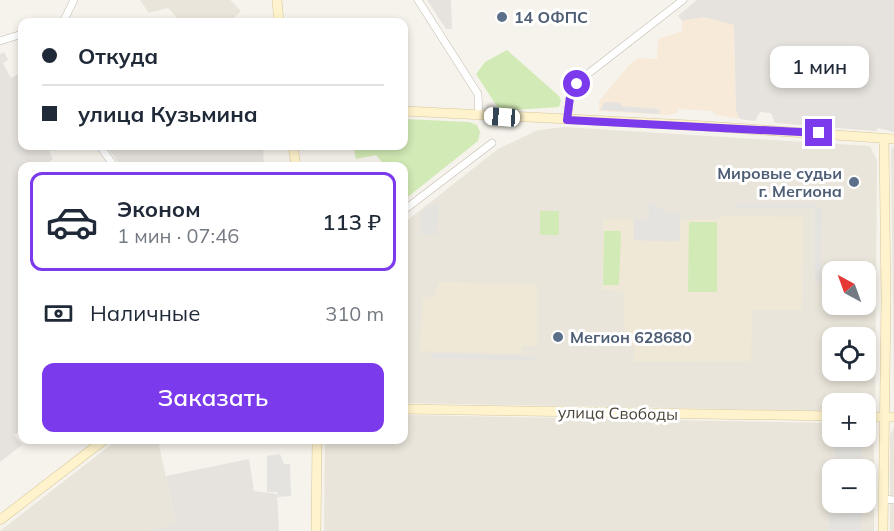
<!DOCTYPE html>
<html lang="ru">
<head>
<meta charset="utf-8">
<style>
	:root { --surface:#fff; --page:#f6f6f7; --text:#1f2937; --muted:#747a83; --line:#e0e1e3; --accent:#7c3aed }
	body { margin:0; font-family:Mulish,sans-serif; background:var(--page); color:var(--text); height:100vh; display:flex; flex-direction:column; font-size:22px; white-space:nowrap }
	* { box-sizing:border-box; margin:0 }
	p { font-size:20px; color:var(--muted) }
	.icon { flex:none; width:33px; height:33px; fill:none; stroke:currentColor; stroke-width:2; stroke-linecap:round; stroke-linejoin:round }
	.map { position:relative; flex:1; overflow:hidden }
	.drawer { position:absolute; left:18px; top:162px; width:390px; height:282px; display:flex; flex-direction:column; background:var(--surface); border-radius:12px; box-shadow:0 3px 9px #0003 }
	.drawer>* { flex:none }
	.top-card { position:absolute; left:18px; top:18px; width:390px; height:132px; border-radius:12px; box-shadow:0 3px 9px #0003; display:grid; align-content:center; height:132px; padding:0 24px; background:var(--surface) }
	.needle { width:39px; rotate:319deg }
	.controls { position:absolute; left:822px; top:261px; display:grid; gap:12px }
	.controls a { display:grid; place-items:center; width:54px; height:54px; border-radius:12px; background:var(--surface); box-shadow:0 3px 9px #0003; font-size:30px }
	.end { position:absolute; width:27px; height:27px; margin:-14px; border:8px solid #7c3aed; background:#fff; box-shadow:0 0 0 3px #fff }
	.from { border-radius:50% }
	.bubble { position:absolute; height:42px; border-radius:12px; background:var(--surface); box-shadow:0 3px 9px #0003; font-size:20px; font-weight:600; line-height:42px; text-align:center }
	.car { position:absolute; width:18px; height:36px; margin:-18px -9px; border-radius:8px; box-shadow:0 0 4px 2px #0007; background:linear-gradient(#fff 24%,#345 0 40%,#fff 0 76%,#345 0 86%,#fff 0) }
	.top-card b { display:flex; align-items:center; gap:21px; height:57px; font-size:22px }
	.top-card b+b { border-top:2px solid var(--line) }
	.top-card i { width:15px; height:15px; background:var(--text) }
	ul { padding:10px 0 0; list-style:none }
	li { display:flex; align-items:center; gap:18px; height:99px; margin:0 12px 9px; padding:0 12px; border:3px solid var(--line); border-radius:12px }
	li div { flex:1 }
	li b { display:block; font-size:22px }
	li em { font-style:normal; font-weight:600 }
	li.on { border-color:var(--accent) }
	li>.icon { width:54px; height:54px; stroke-width:1.5 }
	.pay { display:flex; align-items:center; gap:15px; height:66px; padding:0 24px; font-size:22px }
	.pay p { margin-inline-start:auto }
	.primary-button { display:flex; gap:12px; margin-top:auto; padding:12px 24px }
	.primary-button a { flex:1; height:69px; border-radius:12px; background:var(--accent); color:#fff; font-size:24px; font-weight:600; line-height:69px; text-align:center }
	.map>svg:first-child { display:block }
	.residential { fill:#eae5da; fill-rule:evenodd }
	.commercial { fill:#f7ead8 }
	.industrial { fill:#e6e2dd }
	.education { fill:#efe8d6 }
	.green { fill:#d2eab5 }
	.parking { fill:#e5e3e0 }
	.lines { fill:none; stroke-linecap:round; stroke-linejoin:round }
	.street-casing { stroke:#c2bbae; stroke-width:8 }
	.secondary-casing { stroke:#d6c79b; stroke-width:10 }
	.street { stroke:#fff; stroke-width:7 }
	.secondary { stroke:#fff3cd; stroke-width:9 }
	.route { stroke:#7c3aed; stroke-width:8 }
	.service-dot { fill:#5c6f8a; stroke:#fff; stroke-width:2 }
	.labels { text-anchor:middle; stroke-width:6; stroke-linejoin:round; paint-order:stroke }
	.service-label { font-size:16px; font-weight:bold; fill:#4e5e75; stroke:#fff; text-anchor:start }
	.street-label { font-size:16px; fill:#4b4439; stroke:#fff }
</style>
</head>
<body>
<div class="map">
<svg width="894" height="531" viewBox="0 0 894 531">
	<rect width="100%" height="100%" fill="#f6f3ec"/>
	<path class="residential" d="M 140,0 L 230,0 L 241,11 L 230,22 L 181,22 L 168,8 L 149,13 Z
		M 564,127 L 870,146 L 877,160 L 875,406 L 867,411 L 866,404 L 832,404 L 832,411 L 404,403 L 404,223 L 498,149 L 538,130 ZM 832,272 L 866,272 L 866,304 L 832,304 ZM 832,338 L 866,338 L 866,370 L 832,370 Z
		M 894,146 L 894,403 L 891,149 Z
		M 404,415 L 832,423 L 832,436 L 866,436 L 866,423 L 874,431 L 874,531 L 324,531 L 325,440 L 404,440 ZM 832,470 L 866,470 L 866,502 L 832,502 Z
		M 894,427 L 894,531 L 890,531 L 890,435 Z
		M 117,440 L 158,440 L 176,523 L 151,531 L 0,531 Z"/>
	<path class="commercial" d="M 703,17 L 734,25 L 736,111 L 740,119 L 716,115 L 712,111 L 678,109 L 678,113 L 668,115 L 599,111 L 599,101 L 631,63 L 638,58 L 657,59 L 658,39 L 682,31 L 682,21 Z"/>
	<path class="industrial" d="M 427,0 L 451,0 L 452,29 L 446,29 Z
		M 697,0 L 894,0 L 894,132 L 878,128 L 876,131 L 775,123 L 771,113 L 760,112 L 755,121 L 740,119 L 736,111 L 734,25 L 703,17 L 682,21 L 678,16 Z
		M 4,52 L 8,60 L 3,63 L 11,78 L 22,72 L 22,146 L 59,146 L 49,151 L 53,159 L 43,166 L 22,166 L 22,430 L 14,435 L 22,445 L 0,462 L 0,54 Z
		M 106,146 L 263,146 L 264,166 L 121,166 Z
		M 249,459 L 254,491 L 277,494 L 279,531 L 151,531 L 176,523 L 166,476 Z"/>
	<path class="education" d="M 725,216 L 803,217 L 802,310 L 752,310 L 751,361 L 634,362 L 634,348 L 625,337 L 623,291 L 602,290 L 603,219 L 633,219 L 633,240 L 666,242 L 680,241 L 681,220 L 717,219 Z
		M 439,282 L 537,285 L 537,346 L 522,346 L 522,354 L 420,351 L 423,297 L 434,297 Z"/>
	<path class="green" d="M 507,50 L 559,96 L 561,101 L 559,107 L 513,110 L 498,108 L 476,74 L 485,62 Z
		M 404,119 L 469,122 L 477,125 L 480,132 L 478,141 L 404,200 L 404,166 L 385,166 L 376,155 L 356,159 L 353,146 L 404,146 Z
		M 540,211 L 559,211 L 559,235 L 540,235 Z
		M 689,222 L 717,222 L 717,292 L 688,292 Z
		M 604,231 L 621,231 L 619,285 L 603,285 Z"/>
	<path class="parking" d="M 605,102 L 621,103 L 621,106 L 660,109 L 659,114 L 600,110 Z
		M 439,201 L 437,235 L 420,234 L 421,213 Z
		M 649,202 L 654,203 L 666,213 L 680,213 L 680,241 L 634,240 L 634,220 L 649,219 Z
		M 736,203 L 815,203 L 815,208 L 736,208 Z
		M 815,208 L 822,208 L 821,282 L 815,282 Z
		M 431,353 L 535,356 L 535,361 L 431,358 Z
		M 835,437 L 858,437 L 862,453 L 862,469 L 834,469 Z
		M 280,454 L 284,464 L 290,464 L 291,496 L 278,497 L 277,492 L 267,492 L 267,456 Z
		M 849,503 L 862,503 L 861,531 L 829,531 L 829,514 L 849,514 Z"/>
	<g class="lines">
		<g class="street-casing">
			<path id="street" d="M 418,0 L 478,94 L 479,115
				M 63,22 L 74,0
				M 0,41 L 22,34
				M 567,120 L 570,97 L 580,80 L 683,0
				M 100,146 L 114,166
				M 404,210 L 492,143
				M 883,499 L 894,500"/>
		</g>
		<g class="secondary-casing">
			<path id="secondary" d="M 277,0 L 279,22
				M 404,111 L 689,125 L 894,139
				M 293,146 L 296,166
				M 404,409 L 832,416
				M 866,417 L 894,417
				M 0,520 L 104,440
				M 316,531 L 317,440
				M 883,531 L 886,299 L 884,139"/>
		</g>
		<use href="#street" class="street"/>
		<use href="#secondary" class="secondary"/>
	</g>
	<g class="lines">
		<path class="route" d="M 577,84 L 570,97 L 567,120 L 819,133"/>
	</g>
	<g class="service-dot">
		<circle cx="502" cy="17" r="6"/>
		<circle cx="854" cy="182" r="6"/>
		<circle cx="558" cy="337" r="6"/>
	</g>
	<g class="labels">
		<g class="service-label">
			<text x="514" y="23">14 ОФПС</text>
			<text x="842" y="179" text-anchor="end">Мировые судьи<tspan x="842" dy="18">г. Мегиона</tspan></text>
			<text x="570" y="343">Мегион 628680</text>
		</g>
		<g class="street-label">
			<text transform="translate(618 413) rotate(1)" y="6">улица Свободы</text>
		</g>
	</g>
</svg>
<div class="controls">
<a><svg class="needle" viewBox="-14 -14 28 28"><path d="M0-13l5 13h-10z" fill="#e53935"/><path d="M0 13l5-13h-10z" fill="#747a83"/></svg></a>
<a><svg class="icon" aria-label="locate" viewBox="0 0 24 24"><circle cx="12" cy="12" r="6"/><path d="M12 2v4M12 18v4M2 12h4M18 12h4"/></svg></a>
<a>+</a>
<a>−</a>
</div>
<i class="end from" style="left:577px;top:84px"></i>
<i class="end" style="left:819px;top:133px"></i>
<div class="bubble" style="left:770px;top:46px;width:99px">1 мин</div>
<i class="car" style="left:502px;top:117px;rotate:274deg"></i>
<div class="top-card">
<b><i class="from"></i>Откуда</b>
<b><i></i>улица Кузьмина</b>
</div>
<section class="drawer">
<ul>
<li class="on"><svg class="icon" aria-label="car" viewBox="0 0 24 24"><path d="M5 17H2v-5l4-1 3-4h7l3 4 3 1v5h-3M9 17h6M6 11h13"/><circle cx="7" cy="17" r="2"/><circle cx="17" cy="17" r="2"/></svg><div><b>Эконом</b><p>1 мин · 07:46</p></div><em>113 ₽</em></li>
</ul>
<div class="pay"><svg class="icon" aria-label="cash" viewBox="0 0 24 24"><path d="M3 7h18v10H3z"/><circle cx="12" cy="12" r="2"/></svg>Наличные<p>310 m</p></div>
<div class="primary-button"><a>Заказать</a></div>
</section>
</div>
</body>
</html>
